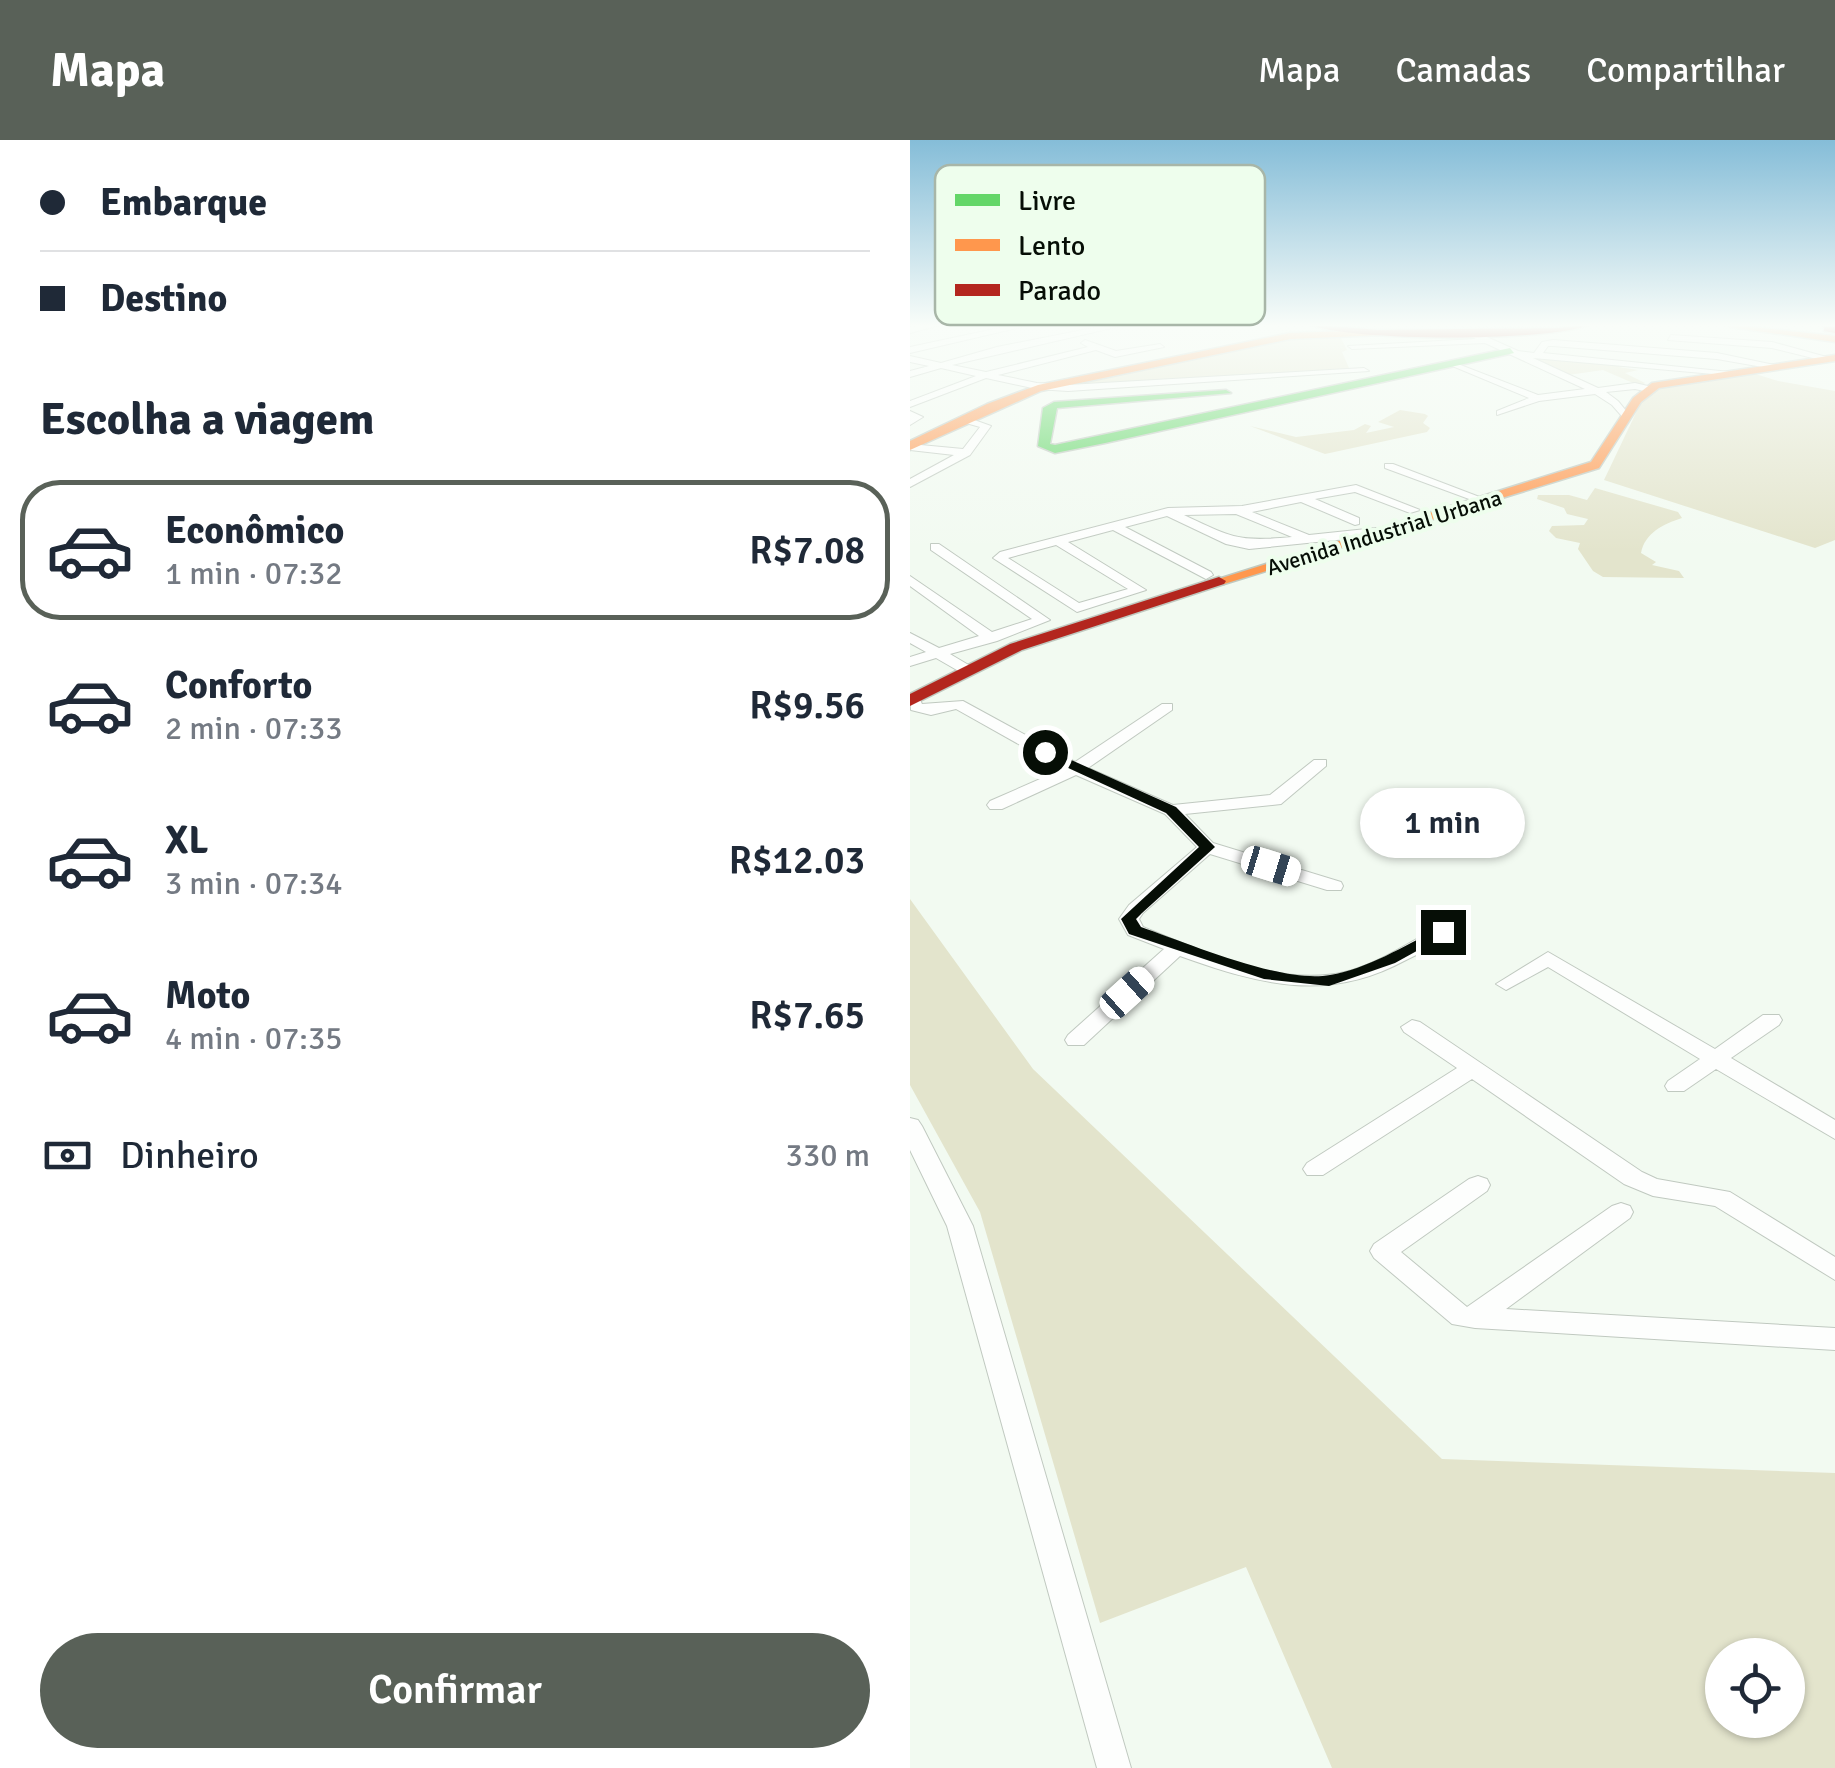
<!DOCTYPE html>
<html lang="pt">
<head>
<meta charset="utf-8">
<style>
	:root { --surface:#fff; --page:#f6f6f7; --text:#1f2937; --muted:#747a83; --line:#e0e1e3; --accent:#596158 }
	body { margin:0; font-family:Signika,sans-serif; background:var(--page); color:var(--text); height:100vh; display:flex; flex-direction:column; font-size:38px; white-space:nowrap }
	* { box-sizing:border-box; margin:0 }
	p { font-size:32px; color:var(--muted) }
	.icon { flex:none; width:55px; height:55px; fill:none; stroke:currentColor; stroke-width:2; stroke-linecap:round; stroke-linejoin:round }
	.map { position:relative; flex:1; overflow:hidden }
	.drawer { display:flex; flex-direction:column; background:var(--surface); width:910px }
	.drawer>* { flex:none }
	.top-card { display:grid; align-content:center; height:220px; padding:0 40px; background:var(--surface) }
	.tools { position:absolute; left:795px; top:1498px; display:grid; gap:20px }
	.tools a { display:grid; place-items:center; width:100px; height:100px; border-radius:50%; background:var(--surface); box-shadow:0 2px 8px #0004; font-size:50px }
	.end { position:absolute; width:45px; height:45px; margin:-22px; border:12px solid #060e06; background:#fff; box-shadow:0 0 0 5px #fff }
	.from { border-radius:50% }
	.bubble { position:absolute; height:70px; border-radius:35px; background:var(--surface); box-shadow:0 2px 8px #0004; font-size:32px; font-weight:600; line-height:70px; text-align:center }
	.car { position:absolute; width:30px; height:60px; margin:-30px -15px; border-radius:12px; box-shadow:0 0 8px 2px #0007; background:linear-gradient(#fff 24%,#345 0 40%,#fff 0 76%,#345 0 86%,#fff 0) }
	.top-card b { display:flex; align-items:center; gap:35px; height:95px; font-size:38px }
	.top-card b+b { border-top:2px solid var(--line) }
	.top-card i { width:25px; height:25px; background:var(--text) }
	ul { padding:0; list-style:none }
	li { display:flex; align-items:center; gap:30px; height:140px; margin:0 20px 15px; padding:0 20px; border:5px solid transparent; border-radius:40px }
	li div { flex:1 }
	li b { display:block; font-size:38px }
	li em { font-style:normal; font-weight:600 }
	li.on { border-color:var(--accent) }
	li>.icon { width:90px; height:90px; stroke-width:1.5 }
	h2 { padding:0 40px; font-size:45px; line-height:120px }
	.pay { display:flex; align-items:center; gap:25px; height:110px; padding:0 40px; font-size:38px }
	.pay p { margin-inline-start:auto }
	.action { display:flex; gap:20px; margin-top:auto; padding:20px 40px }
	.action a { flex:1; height:115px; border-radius:60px; background:var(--accent); color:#fff; font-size:40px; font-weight:600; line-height:115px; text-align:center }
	header { display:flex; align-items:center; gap:60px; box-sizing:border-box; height:140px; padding:0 50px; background:var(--accent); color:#fff }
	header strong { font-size:48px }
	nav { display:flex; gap:55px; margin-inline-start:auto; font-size:35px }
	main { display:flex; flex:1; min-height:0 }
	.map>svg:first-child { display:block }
	.green { fill:#e3e4cc; fill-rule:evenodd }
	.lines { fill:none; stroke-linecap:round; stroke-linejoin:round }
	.street-casing { stroke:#c0c9c0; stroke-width:2 }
	.fast-casing { stroke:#c0c9c0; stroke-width:3 }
	.slow-casing { stroke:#c0c9c0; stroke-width:3 }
	.jam-casing { stroke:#c0c9c0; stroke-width:3 }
	.street { fill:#fdfefd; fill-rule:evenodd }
	.fast { fill:#63d668; fill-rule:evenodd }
	.slow { fill:#ff974d; fill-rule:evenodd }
	.jam { fill:#b3261e; fill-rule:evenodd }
	.route { fill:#060e06 }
	.labels { text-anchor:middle; stroke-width:8; stroke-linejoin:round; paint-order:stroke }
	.far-street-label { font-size:22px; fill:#060e06; stroke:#eefeed }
	.key { fill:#eefeed; stroke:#a8b6a8; stroke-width:2.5 }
	.key-label { font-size:28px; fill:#060e06 }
</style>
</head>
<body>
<header>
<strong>Mapa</strong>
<nav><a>Mapa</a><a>Camadas</a><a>Compartilhar</a></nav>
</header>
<main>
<section class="drawer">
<div class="top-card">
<b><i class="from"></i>Embarque</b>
<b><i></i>Destino</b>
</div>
<h2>Escolha a viagem</h2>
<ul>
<li class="on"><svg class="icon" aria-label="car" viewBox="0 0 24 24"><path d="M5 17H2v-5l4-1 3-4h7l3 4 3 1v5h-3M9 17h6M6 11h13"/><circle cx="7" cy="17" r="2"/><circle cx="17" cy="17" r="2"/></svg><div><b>Econômico</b><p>1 min · 07:32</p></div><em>R$7.08</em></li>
<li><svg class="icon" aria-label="car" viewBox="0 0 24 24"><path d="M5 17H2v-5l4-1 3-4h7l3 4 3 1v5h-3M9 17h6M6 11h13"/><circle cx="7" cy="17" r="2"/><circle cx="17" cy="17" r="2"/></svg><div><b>Conforto</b><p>2 min · 07:33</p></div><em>R$9.56</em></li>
<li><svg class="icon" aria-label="car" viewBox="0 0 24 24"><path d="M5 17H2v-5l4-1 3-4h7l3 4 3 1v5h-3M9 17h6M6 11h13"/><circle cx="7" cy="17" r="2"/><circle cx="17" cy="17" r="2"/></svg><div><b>XL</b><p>3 min · 07:34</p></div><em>R$12.03</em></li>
<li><svg class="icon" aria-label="car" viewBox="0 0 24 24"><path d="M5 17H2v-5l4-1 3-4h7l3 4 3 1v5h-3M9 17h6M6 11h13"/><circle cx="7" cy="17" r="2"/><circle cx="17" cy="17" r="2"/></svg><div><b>Moto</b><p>4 min · 07:35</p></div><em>R$7.65</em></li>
</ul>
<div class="pay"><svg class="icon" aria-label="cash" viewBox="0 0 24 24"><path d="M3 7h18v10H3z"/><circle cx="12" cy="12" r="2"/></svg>Dinheiro<p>330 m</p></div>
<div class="action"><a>Confirmar</a></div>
</section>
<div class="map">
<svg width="925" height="1628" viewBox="0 0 925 1628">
	<rect width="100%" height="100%" fill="#f2faf1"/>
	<path class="green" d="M 430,196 L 437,210 L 432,212 L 439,228 L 435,229 L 160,247 L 158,244 L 380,197 Z
		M 628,217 L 716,225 L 709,227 L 728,230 L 715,233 L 735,243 L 730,246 L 693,230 L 658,235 L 623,219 Z
		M 839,232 L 868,241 L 925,251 L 925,400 L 905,408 L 694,340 L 734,256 L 752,246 Z
		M 490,270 L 515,274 L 518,276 L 513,283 L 520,288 L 517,292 L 415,314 L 340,286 L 386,297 L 444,290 L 455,284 L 461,286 L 456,293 L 484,287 L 468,282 Z
		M 685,348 L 768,372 L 772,378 C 753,384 735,393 731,413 L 746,422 L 742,425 L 769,431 L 774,438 L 693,437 L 683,431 L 668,409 L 670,403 L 646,398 L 639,391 L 642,386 L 674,385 L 678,379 L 657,374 L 654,368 L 627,359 L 628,355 L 659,355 L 677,360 Z
		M 0,759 L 123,929 L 532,1319 L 925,1333 L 925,1628 L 422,1628 L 336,1427 L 190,1483 L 70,1072 L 0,945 ZM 878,1515 L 878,1580 L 812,1580 L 812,1515 Z"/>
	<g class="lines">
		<g class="street-casing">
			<path id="street" d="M 17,184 L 34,184 L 0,193 L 0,187 Z
				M 108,184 L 124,184 L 0,213 L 0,207 Z
				M 203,184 L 219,184 L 42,225 L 76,232 L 178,207 L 171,203 L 175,200 L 206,211 L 250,204 L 254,207 L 205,217 L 186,210 L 88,235 L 127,243 L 158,245 L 454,228 L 459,231 L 158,251 L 127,249 L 76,238 L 0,267 L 0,261 L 66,236 L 31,228 L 0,237 L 0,231 L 19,226 L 0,222 L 0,216 L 31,223 L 87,207 Z
				M 559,189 L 608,211 L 624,213 L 632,202 L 643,200 L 807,213 L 869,226 L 864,229 L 807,219 L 643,206 L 638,206 L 633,213 L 820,232 L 815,235 L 623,218 L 688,248 L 725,243 L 742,247 L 739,252 L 725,249 L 696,252 L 708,261 L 721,277 L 717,282 L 702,265 L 685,254 L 629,261 L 587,275 L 587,271 L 619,258 L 540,225 L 540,221 L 628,255 L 675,249 L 575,203 L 442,209 L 438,206 L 566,199 L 556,194 Z
				M 761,195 L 862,202 L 924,219 L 919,222 L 862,208 L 758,200 Z
				M 0,271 L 13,277 L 0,285 Z
				M 53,276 L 81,286 L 60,315 L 0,347 L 0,339 L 44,315 L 0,310 L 0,304 L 53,309 L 70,287 L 49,281 Z
				M 475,324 L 483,324 L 580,361 L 570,363 L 475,328 Z
				M 446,345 L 510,370 L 500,373 L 445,352 L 405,359 L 449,378 L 449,384 L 445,385 L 391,362 L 342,372 L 399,395 L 466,388 L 472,392 L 466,396 L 339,409 L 316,404 L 257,376 L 215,387 L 301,432 L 303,435 L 296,439 L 203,390 L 158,402 L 236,450 L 167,472 L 83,418 L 90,412 L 258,368 L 332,366 ZM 326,374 L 382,397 C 328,402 323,398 274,375 ZM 146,405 L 218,449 L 169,463 L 98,418 Z
				M 21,404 L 29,404 L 140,480 L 87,501 L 40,514 L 62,527 L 62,533 L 52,533 L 26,518 L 0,526 L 0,517 L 16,512 L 0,503 L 0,493 L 29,508 L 69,496 L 0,446 L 0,436 L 82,492 L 122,479 L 21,410 Z
				M 0,555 L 8,556 L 12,564 L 53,561 L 165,622 L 252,564 L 262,564 L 262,570 L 178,628 L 263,665 L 360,655 L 404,620 L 416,620 L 416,626 L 371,664 L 275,674 L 303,703 L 431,742 L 433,746 L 431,750 L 417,750 L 300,714 L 233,773 L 229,779 L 233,787 C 292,811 369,848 435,832 C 467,824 497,804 526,788 L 533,786 L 543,792 C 531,804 512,812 496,820 C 417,863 351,845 270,816 L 174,905 L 158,905 L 155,900 L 158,895 L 254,809 L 218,795 L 209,779 L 219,765 L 287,707 L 255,674 L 166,635 L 92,669 L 80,669 L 77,665 L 80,661 L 153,629 L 46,569 L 21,575 L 1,570 Z
				M 638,812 L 805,909 L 853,875 L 869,875 L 872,880 L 869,885 L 821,918 L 925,980 L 925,999 L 806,929 L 774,951 L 758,951 L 755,946 L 758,941 L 790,919 L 638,827 L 596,850 L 586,844 Z
				M 502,880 L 510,882 L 732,1032 L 747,1039 L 820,1052 L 925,1117 L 925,1140 L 805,1066 L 743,1056 L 714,1044 L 562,939 L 413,1035 L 397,1035 L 393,1029 L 397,1023 L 547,928 L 494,892 L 491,887 Z
				M 0,978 L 8,980 L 12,986 L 63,1086 L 221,1628 L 187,1628 L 37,1086 L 0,1010 Z
				M 568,1036 L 577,1039 L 580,1045 L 577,1051 L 491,1112 L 557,1167 L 702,1066 L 711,1063 L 720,1066 L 723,1072 L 720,1078 L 596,1169 L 925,1188 L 925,1210 L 565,1188 L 542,1184 L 464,1118 L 460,1111 L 464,1104 L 559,1039 Z"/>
		</g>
		<g class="fast-casing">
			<path id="fast" d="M 600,208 L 604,213 L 195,303 L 145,313 L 128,306 L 133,268 L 144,262 L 316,250 L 321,253 L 147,268 L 140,304 L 145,305 Z"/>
		</g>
		<g class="slow-casing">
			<path id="slow" d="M 815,184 L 925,196 L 925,202 L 820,187 Z
				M 468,190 L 471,195 L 380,199 L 131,251 L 0,310 L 0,301 L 77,264 L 128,245 L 380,193 Z
				M 925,215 L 925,221 L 749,248 L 731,262 L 689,328 L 314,444 L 302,441 L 681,322 L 723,258 L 742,243 Z"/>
		</g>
		<g class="jam-casing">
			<path id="jam" d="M 399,184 L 468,190 L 648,188 L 681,184 C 645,202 436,202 399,184 Z
				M 914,187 L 925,187 L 925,193 L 914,191 Z
				M 309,437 L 316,441 L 314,444 L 112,510 L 0,566 L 0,554 L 100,504 Z"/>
		</g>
		<use href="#street" class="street"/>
		<use href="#fast" class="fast"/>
		<use href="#slow" class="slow"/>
		<use href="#jam" class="jam"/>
	</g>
	<linearGradient id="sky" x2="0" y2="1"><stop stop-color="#85bdd8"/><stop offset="0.45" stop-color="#f9fdf9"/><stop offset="1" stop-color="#f9fdf9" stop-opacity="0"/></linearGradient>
	<rect width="925" height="412" fill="url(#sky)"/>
	<path class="route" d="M 130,610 L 139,610 L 266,667 L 305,707 L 232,773 L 226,779 L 231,787 C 278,803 372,844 420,835 C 457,829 494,806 528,789 L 541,792 L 485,823 L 419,846 L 354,839 L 219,794 L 211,779 L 289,707 L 256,673 L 130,615 Z"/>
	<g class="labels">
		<g class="far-street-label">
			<text transform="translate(474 392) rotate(-17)" y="8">Avenida Industrial Urbana</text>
		</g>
	</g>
	<rect x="25" y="25" width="330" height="160" rx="15" class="key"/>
	<rect x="45" y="54" width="45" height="12" fill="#63d668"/>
	<rect x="45" y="99" width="45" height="12" fill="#ff974d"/>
	<rect x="45" y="144" width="45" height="12" fill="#b3261e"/>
	<g class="key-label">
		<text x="108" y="70">Livre</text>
		<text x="108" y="115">Lento</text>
		<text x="108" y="160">Parado</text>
	</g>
</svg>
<div class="tools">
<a><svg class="icon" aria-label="locate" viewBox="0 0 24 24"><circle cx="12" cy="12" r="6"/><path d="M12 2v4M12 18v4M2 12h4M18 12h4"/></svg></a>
</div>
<i class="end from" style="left:135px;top:612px"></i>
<i class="end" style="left:533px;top:792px"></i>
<div class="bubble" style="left:450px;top:648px;width:165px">1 min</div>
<i class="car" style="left:361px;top:726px;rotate:107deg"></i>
<i class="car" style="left:217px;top:853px;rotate:48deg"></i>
</div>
</main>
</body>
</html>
